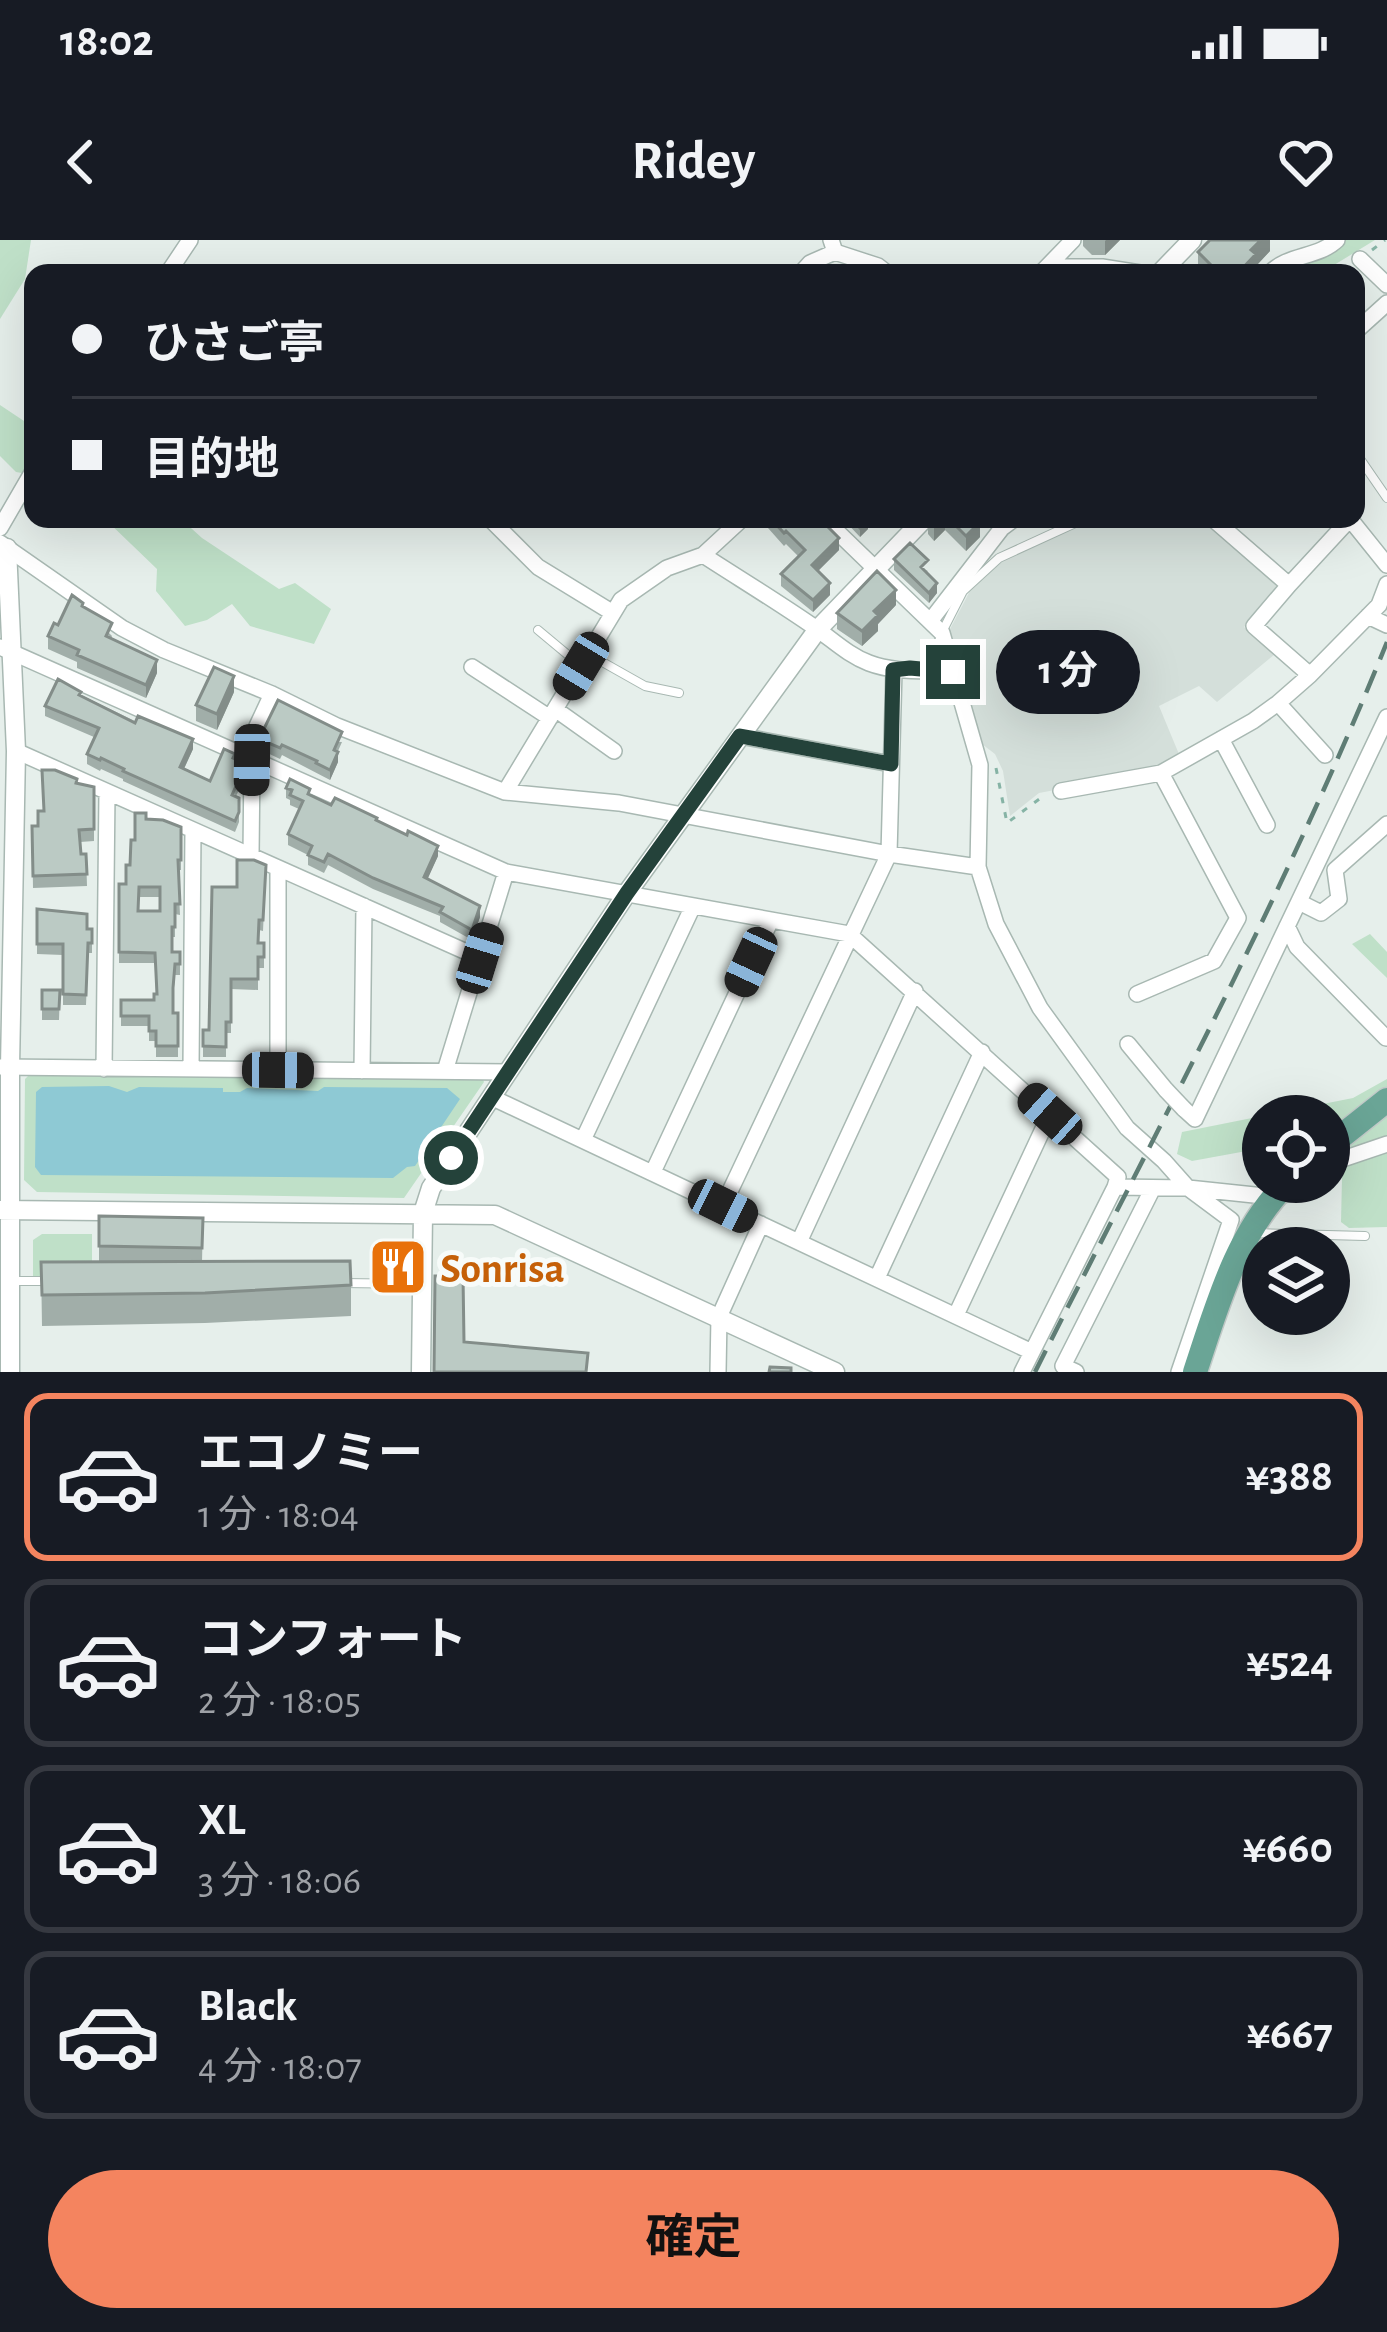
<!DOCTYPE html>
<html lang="ja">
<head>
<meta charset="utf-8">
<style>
	:root { --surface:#171b24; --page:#242831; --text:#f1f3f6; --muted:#9ea1a6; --line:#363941; --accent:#f4845f }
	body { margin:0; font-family:"Alegreya Sans","Noto Sans JP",sans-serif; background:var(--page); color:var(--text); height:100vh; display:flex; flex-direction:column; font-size:45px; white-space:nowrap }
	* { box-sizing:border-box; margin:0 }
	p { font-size:39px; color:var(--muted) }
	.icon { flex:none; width:66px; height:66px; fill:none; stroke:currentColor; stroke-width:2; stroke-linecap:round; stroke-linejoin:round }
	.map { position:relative; height:1132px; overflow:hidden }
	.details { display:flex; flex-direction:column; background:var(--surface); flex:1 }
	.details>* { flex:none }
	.guide { position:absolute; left:24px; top:24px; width:1341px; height:264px; border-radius:24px; box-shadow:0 12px 48px #0002; display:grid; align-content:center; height:264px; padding:0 48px; background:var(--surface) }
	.tools { position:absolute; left:1242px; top:855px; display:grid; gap:24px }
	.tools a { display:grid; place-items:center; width:108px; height:108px; border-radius:50%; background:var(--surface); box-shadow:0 12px 48px #0002; font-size:60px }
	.end { position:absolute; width:54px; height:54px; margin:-27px; border:15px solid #24423a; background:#fff; box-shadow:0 0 0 6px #fff }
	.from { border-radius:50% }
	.bubble { position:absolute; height:84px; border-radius:42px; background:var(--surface); box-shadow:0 12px 48px #0002; font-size:39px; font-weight:700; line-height:84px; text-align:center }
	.car { position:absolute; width:36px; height:72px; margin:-36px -18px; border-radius:15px; box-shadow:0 0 9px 3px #0007; background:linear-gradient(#222 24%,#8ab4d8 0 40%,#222 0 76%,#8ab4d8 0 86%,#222 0) }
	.guide b { display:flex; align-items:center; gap:42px; height:114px; font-size:45px }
	.guide b+b { border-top:3px solid var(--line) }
	.guide i { width:30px; height:30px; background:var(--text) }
	ul { padding:21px 0 0; list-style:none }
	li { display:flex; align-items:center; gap:36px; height:168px; margin:0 24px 18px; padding:0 24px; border:6px solid var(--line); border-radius:24px }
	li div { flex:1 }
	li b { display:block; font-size:45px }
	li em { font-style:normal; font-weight:700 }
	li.selected { border-color:var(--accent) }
	li>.icon { width:108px; height:108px; stroke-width:1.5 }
	.action { display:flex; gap:24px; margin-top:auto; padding:24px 48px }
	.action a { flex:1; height:138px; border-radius:72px; background:var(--accent); color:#111; font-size:48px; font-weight:700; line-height:138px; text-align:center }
	.status { display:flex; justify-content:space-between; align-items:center; height:84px; padding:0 60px; background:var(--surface); direction:ltr }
	.status svg { height:33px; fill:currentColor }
	header { display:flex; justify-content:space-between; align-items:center; height:156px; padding:0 48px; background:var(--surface); font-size:54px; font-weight:700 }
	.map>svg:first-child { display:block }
	.built { fill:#d4dfda }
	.green { fill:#bfe0c8 }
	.water { fill:#8ec9d4 }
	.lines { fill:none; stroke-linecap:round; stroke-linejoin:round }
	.service-casing { stroke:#a8b8b2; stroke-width:10 }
	.minor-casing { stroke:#a8b8b2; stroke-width:18 }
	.tertiary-casing { stroke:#a8b8b2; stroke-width:21 }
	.primary-casing { stroke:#c2cac8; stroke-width:27 }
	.path { stroke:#86b3a5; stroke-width:3; stroke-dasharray:6 9; stroke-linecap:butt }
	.service { stroke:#fff; stroke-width:8 }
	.minor { stroke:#fff; stroke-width:15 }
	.tertiary { stroke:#fff; stroke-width:18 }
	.primary { stroke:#6aa596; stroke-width:24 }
	.rail { stroke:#5f7d75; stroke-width:4.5; stroke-dasharray:24 12; stroke-linecap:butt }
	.minor-bridge-casing { stroke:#a8b8b2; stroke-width:18; stroke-linecap:butt }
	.minor-bridge { stroke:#fff; stroke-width:15 }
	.wall { fill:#a1aea9; fill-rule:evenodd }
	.shaded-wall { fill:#838d89 }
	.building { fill:#bbcac4; stroke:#838d89; stroke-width:3; fill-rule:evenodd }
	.route { stroke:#24423a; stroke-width:15 }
	.labels { text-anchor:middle; stroke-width:10; stroke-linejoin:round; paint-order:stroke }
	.food-label { font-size:42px; font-weight:bold; fill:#c56008; stroke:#f7fbf9; text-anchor:start }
</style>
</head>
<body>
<div class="status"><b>18:02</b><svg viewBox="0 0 49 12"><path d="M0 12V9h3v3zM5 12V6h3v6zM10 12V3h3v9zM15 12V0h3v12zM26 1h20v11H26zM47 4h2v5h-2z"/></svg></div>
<header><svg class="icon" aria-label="back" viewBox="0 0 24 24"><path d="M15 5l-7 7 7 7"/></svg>Ridey<svg class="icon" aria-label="heart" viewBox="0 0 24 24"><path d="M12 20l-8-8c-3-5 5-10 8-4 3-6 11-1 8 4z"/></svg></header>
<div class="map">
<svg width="1387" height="1132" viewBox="0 0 1387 1132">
	<rect width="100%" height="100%" fill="#e6efeb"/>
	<path class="built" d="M 1092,279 L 1207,279 L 1282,345 L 1244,387 L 1275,414 L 1217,462 L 1199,446 L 1159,466 L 1181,519 L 1160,530 L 1039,553 L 1010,576 L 1003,531 L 995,514 L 982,504 L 948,393 L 971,349 L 984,337 L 1006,319 Z"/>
	<path class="green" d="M 0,0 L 31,0 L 25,39 L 0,79 Z
		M 1344,0 L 1375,0 L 1321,33 L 1283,33 L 1332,13 Z
		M 0,165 L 33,187 L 33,235 L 16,232 L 0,216 Z
		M 105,279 L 181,279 L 202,298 L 279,349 L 295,343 L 331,369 L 314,404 L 250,386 L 232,364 L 207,380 L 185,386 L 156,351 L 157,329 Z
		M 1370,694 L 1387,712 L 1387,738 L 1352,704 Z
		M 30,834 L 482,838 L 484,842 L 404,958 L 37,952 L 24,940 L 25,839 Z
		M 1387,839 L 1387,987 L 1349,988 L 1341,982 L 1342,938 L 1346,905 L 1329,894 L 1329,876 L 1263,876 L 1263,908 L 1192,921 L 1177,914 L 1182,892 L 1353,858 Z
		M 42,994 L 92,994 L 92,1037 L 33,1038 L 33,1000 Z"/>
	<path class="water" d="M 109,846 L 127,852 L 139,847 L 223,848 L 223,852 L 240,852 L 247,848 L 318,851 L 324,847 L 447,848 L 460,859 L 415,926 L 407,927 L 393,938 L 41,935 L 35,927 L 36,852 L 42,847 Z"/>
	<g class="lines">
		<g class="service-casing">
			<path id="service" d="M 1356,213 L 1387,258
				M 538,390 L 580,425
				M 942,392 L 963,351 L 999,318 L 1084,279
				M 590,415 L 645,446 L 679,453
				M 1255,993 L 1365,996
				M 12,1041 L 51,1041
				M 342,1043 L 422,1044"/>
		</g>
		<g class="minor-casing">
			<path id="minor" d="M 831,0 L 835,12 L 878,26 L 887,33
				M 1360,19 L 1387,45
				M 1048,27 L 1102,27 L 1140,33
				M 1043,31 L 1073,0
				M 168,33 L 190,0
				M 801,33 L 810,23 L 835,12
				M 1270,33 C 1288,14 1318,18 1337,0
				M 1356,91 L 1387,63
				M 1356,186 L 1356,187
				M 490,279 L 538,327 L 613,373
				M 824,279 L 942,393 L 980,525 L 978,627 L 996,684 L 1040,768 L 1127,888 L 1164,921 L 1188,948 L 1231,980 L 1179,1132
				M 1213,279 L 1289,345 L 1350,279 L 1387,325
				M 0,288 L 33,231
				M 0,303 L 122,388 L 164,410 L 272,454 L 337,486 L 505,552
				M 703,315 L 742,279
				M 1289,345 L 1254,386 L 1310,435
				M 1368,376 L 1387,385
				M 931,380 L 1002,288 L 1014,279
				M 0,407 L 506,632 L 849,694 L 1118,937 L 1115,947 L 1188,948 L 1273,957 L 1297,952 L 1310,942
				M 472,427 L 550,478
				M 953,432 C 926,430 895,433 869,423 C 848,415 833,400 814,387 C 778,362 740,339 703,315 L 667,328 L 621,360 L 505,552 L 619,563 L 889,614 L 978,627
				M 1278,463 L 1325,515
				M 555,469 L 614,511
				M 740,496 L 891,524
				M 1221,499 L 1267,585
				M 16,511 L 480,718
				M 243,516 L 272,454
				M 1061,551 L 1161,533
				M 251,616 L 252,520
				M 278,628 L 278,830
				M 1299,662 L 1321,673 L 1339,659 L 1335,630 L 1387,584
				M 1287,686 L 1297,707 L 1386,798
				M 1137,754 L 1214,721 L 1238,678 L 1161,533 L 1253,481 L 1278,463 L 1310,435 L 1379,365 L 1387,344
				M 1128,804 L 1166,850
				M 0,827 L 508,832
				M 104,829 L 107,552
				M 191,829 L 193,590
				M 362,831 L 364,666
				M 445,831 L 506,632
				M 491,857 L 1032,1112
				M 1184,869 L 1195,879 L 1387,477
				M 583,900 L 693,666
				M 1329,928 L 1340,920 L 1387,904
				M 653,932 L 771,680
				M 723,966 L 889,614 L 894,430
				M 799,1002 L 915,751
				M 877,1038 L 982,812
				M 956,1075 L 1050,874
				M 718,1132 L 719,1077 L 761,984
				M 1022,1132 L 1115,947
				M 1076,1132 L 1063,1126 L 1153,948"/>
		</g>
		<g class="tertiary-casing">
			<path id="tertiary" d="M 1160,33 L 1192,0
				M 7,308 L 16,511 L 10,827 L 10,1132
				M 0,970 L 495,975 L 835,1132
				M 421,1132 L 423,973 L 431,948 L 627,653 L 818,389 L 924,279"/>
		</g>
		<g class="primary-casing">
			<path id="primary" d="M 1329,906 L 1387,860
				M 1195,1132 C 1217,1066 1237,992 1288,942"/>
		</g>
		<path class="path" d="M 1372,10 L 1385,0
			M 1337,33 L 1349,25
			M 996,528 L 1007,583 L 1046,554"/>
		<use href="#service" class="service"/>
		<use href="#minor" class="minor"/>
		<use href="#tertiary" class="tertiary"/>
		<use href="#primary" class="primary"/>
		<path class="rail" d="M 1035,1132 C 1156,891 1286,652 1387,402"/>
		<g class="minor-bridge-casing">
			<path id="minor-bridge" d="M 1166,850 L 1184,869"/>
		</g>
		<use href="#minor-bridge" class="minor-bridge"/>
	</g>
	<path class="wall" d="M 1083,0 L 1120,0 L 1105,15 L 1092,15 L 1083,6 Z
		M 1270,0 L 1270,11 L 1256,26 L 1256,33 L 1198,33 L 1198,12 Z
		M 760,279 L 820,279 L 839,310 L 818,331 L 830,355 L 813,372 L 781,346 L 781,334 L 798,316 L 786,304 L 784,306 Z
		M 843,279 L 868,279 L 868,289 L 860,297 Z
		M 928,279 L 977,279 L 980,297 L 966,311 L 945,290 L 934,301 L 928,294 Z
		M 894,319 L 928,331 L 926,332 L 937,353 L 929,363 L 894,330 Z
		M 896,365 L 878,384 L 878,391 L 862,406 L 837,389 L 837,373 Z
		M 83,367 L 112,396 L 111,399 L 157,433 L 146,458 L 77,428 L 77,422 L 48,409 L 48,396 L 58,385 Z
		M 234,452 L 217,490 L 196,481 L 196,465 Z
		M 81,455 L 193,509 L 184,529 L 210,541 L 235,519 L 240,521 L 240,548 L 236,556 L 239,558 L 239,582 L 235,592 L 123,541 L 123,539 L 101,529 L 100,531 L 87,524 L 87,514 L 94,497 L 45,476 L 45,466 Z
		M 259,499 L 342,502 L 338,511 L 338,522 L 330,540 L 282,515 L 280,519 L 259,509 Z
		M 76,543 L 94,547 L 94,601 L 80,602 L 81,614 L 86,614 L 87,646 L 33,648 L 32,586 L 38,586 L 44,571 Z
		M 286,548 L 377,581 L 438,616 L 427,639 L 480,677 L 472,700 L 440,682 L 440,676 L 373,649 L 328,625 L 324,633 L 308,625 L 308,615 L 288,605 L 288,594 L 299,569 L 290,565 L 290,560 L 286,558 Z
		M 146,579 L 181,587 L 181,630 L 178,630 L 180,675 L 175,674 L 175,697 L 172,697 L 172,712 L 180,712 L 180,735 L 175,735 L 173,758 L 173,773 L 178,773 L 178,817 L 156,817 L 156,801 L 149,801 L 149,786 L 121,786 L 121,760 L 154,760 L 156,754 L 155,723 L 119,723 L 119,644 L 126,644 L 135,600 ZM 139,657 L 160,657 L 160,671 L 138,671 Z
		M 266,625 L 263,691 L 259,690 L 259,703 L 264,703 L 264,728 L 258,728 L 258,750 L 231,749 L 231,793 L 226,793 L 226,817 L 203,817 L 203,790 L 209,790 L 237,647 Z
		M 37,669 L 87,689 L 92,689 L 92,713 L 88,713 L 86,765 L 63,765 L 63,715 L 37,714 Z
		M 42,750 L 60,750 L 59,780 L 42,780 Z
		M 99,976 L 203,978 L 202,1022 L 351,1045 L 351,1076 L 205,1083 L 42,1086 L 41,1022 L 99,1022 Z"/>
	<path class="shaded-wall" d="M 1106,0 L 1120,0 L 1105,15 L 1105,1 Z
		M 1261,0 L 1270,0 L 1270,11 L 1256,26 L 1256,33 L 1238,33 L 1251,10 Z
		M 868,279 L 868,289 L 860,297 L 860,288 Z
		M 940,279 L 945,279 L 945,290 L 934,301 L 934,285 Z
		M 980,282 L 980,297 L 966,311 L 966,296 Z
		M 839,298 L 839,310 L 812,337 L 812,325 Z
		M 830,343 L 830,355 L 813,372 L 813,360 Z
		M 937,343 L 937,353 L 929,363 L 929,353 Z
		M 896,350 L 896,365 L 878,384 L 878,391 L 862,406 L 862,391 L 874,371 Z
		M 157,420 L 157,433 L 146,458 L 146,445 Z
		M 234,436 L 234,452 L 217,490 L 217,474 Z
		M 193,499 L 193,509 L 180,537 L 180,527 Z
		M 338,512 L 338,522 L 330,540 L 330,530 Z
		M 438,606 L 438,616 L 424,647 L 424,637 Z
		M 480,666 L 480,677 L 472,700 L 472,690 Z"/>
	<path class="building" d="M 1210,0 L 1261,0 L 1251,10 L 1256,14 L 1238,33 L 1219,33 L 1198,12 Z
		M 1051,27 L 1057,33 L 1041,33 L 1043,30 Z
		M 1106,27 L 1120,30 L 1124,33 L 1101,33 Z
		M 771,279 L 820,279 L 839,298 L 812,325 L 830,343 L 813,360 L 781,334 L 805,310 L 786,291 L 784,293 Z
		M 852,279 L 868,279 L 860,288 Z
		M 949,279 L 977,279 L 980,282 L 966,296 Z
		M 910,303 L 928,320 L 921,327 L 937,343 L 929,353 L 894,319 Z
		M 877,331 L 896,350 L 874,371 L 878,375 L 862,391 L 837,373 Z
		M 72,355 L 83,363 L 82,366 L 112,383 L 106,396 L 157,420 L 146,445 L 77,415 L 79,410 L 48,396 L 54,383 L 58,385 Z
		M 214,427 L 234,436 L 217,474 L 196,465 Z
		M 58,439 L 81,452 L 79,455 L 135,483 L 138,476 L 193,499 L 180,527 L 210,541 L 224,509 L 235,514 L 233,518 L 240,521 L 240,537 L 232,555 L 239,558 L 239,572 L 235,581 L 123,531 L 124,529 L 101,518 L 100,520 L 87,514 L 99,488 L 45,466 Z
		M 278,460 L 342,492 L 334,510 L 338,512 L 330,530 L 316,523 L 317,521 L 282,505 L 280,508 L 259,499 Z
		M 42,530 L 55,530 L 77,539 L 76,543 L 94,547 L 94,589 L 79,590 L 81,614 L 86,614 L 87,634 L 33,636 L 32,586 L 38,586 L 38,571 L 44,571 Z
		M 290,539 L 310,549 L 308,554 L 331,565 L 335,558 L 377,578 L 376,580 L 407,595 L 408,591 L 438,606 L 424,637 L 480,666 L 472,690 L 440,672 L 443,667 L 373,638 L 328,614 L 324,622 L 308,615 L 312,606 L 288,594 L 303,561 L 290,555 L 292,550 L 286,548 Z
		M 135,573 L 146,573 L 146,579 L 163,580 L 181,587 L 181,620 L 178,620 L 180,664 L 175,664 L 175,687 L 172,687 L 172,712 L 180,712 L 180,724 L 175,724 L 173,748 L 173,773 L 178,773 L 178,806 L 156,806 L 156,791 L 149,791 L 149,776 L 121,776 L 121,760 L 154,760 L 154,754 L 157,754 L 155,713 L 119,712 L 119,644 L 126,644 L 126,625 L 130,625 L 131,600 L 135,600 ZM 139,647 L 160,647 L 160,671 L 138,671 Z
		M 237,620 L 254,620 L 266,625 L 263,680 L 259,680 L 258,703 L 264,703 L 264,717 L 258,717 L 258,739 L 231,739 L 231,782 L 226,782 L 226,807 L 203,806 L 203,790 L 209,790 L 212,647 L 237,647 Z
		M 37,669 L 87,674 L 87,689 L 92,689 L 92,703 L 88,703 L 86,755 L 63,754 L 63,704 L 37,704 Z
		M 42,750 L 60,750 L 59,769 L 42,769 Z
		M 99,976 L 203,978 L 202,1008 L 99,1006 Z
		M 350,1021 L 351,1045 L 205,1053 L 42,1055 L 41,1022 Z
		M 435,1036 L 463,1036 L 464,1102 L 588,1113 L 586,1132 L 434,1132 Z
		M 770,1127 L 791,1128 L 791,1132 L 769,1132 Z"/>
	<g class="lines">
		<path class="route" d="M 451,918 L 627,653 L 740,496 L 891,524 L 893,430 L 910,428 L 953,432"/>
	</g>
	<defs>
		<g id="restaurant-square" transform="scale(3)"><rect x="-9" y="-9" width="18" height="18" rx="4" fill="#e8710a" stroke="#f7fbf9"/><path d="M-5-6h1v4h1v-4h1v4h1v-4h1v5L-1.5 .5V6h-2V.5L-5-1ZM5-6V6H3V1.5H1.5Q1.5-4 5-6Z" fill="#fff"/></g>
	</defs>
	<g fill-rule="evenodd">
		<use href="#restaurant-square" x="398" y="1027"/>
	</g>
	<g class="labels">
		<g class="food-label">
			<text x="440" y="1042">Sonrisa</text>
		</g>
	</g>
</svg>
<div class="tools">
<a><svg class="icon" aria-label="locate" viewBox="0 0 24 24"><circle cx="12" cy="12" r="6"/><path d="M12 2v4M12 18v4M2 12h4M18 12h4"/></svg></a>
<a><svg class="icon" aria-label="layers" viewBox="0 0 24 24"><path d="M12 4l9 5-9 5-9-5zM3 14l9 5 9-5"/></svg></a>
</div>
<i class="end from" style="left:451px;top:918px"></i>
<i class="end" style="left:953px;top:432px"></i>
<div class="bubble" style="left:996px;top:390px;width:144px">1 分</div>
<i class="car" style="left:581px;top:426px;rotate:211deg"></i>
<i class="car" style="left:252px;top:520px;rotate:181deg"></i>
<i class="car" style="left:480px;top:718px;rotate:17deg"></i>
<i class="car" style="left:751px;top:722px;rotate:205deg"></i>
<i class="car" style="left:278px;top:830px;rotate:91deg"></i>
<i class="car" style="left:1050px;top:874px;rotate:312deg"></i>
<i class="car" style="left:723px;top:966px;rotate:116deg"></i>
<div class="guide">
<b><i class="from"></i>ひさご亭</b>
<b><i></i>目的地</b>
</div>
</div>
<section class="details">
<ul>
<li class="selected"><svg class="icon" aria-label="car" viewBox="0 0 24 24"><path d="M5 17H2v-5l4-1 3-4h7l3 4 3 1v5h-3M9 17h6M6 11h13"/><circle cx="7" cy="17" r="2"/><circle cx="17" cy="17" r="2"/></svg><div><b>エコノミー</b><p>1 分 · 18:04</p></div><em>¥388</em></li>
<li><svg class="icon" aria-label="car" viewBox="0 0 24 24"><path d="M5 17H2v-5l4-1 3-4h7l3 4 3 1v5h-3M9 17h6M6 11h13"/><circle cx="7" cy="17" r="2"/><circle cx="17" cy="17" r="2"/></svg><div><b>コンフォート</b><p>2 分 · 18:05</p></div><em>¥524</em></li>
<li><svg class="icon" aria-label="car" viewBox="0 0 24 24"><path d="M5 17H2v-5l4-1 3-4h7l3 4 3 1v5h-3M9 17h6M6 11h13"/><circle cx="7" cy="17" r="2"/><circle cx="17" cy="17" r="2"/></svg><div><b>XL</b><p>3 分 · 18:06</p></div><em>¥660</em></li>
<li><svg class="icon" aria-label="car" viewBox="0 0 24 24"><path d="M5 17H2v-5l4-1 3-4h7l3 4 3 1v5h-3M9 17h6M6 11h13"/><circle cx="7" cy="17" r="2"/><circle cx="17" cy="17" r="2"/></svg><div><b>Black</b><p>4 分 · 18:07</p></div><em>¥667</em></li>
</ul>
<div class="action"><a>確定</a></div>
</section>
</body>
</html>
